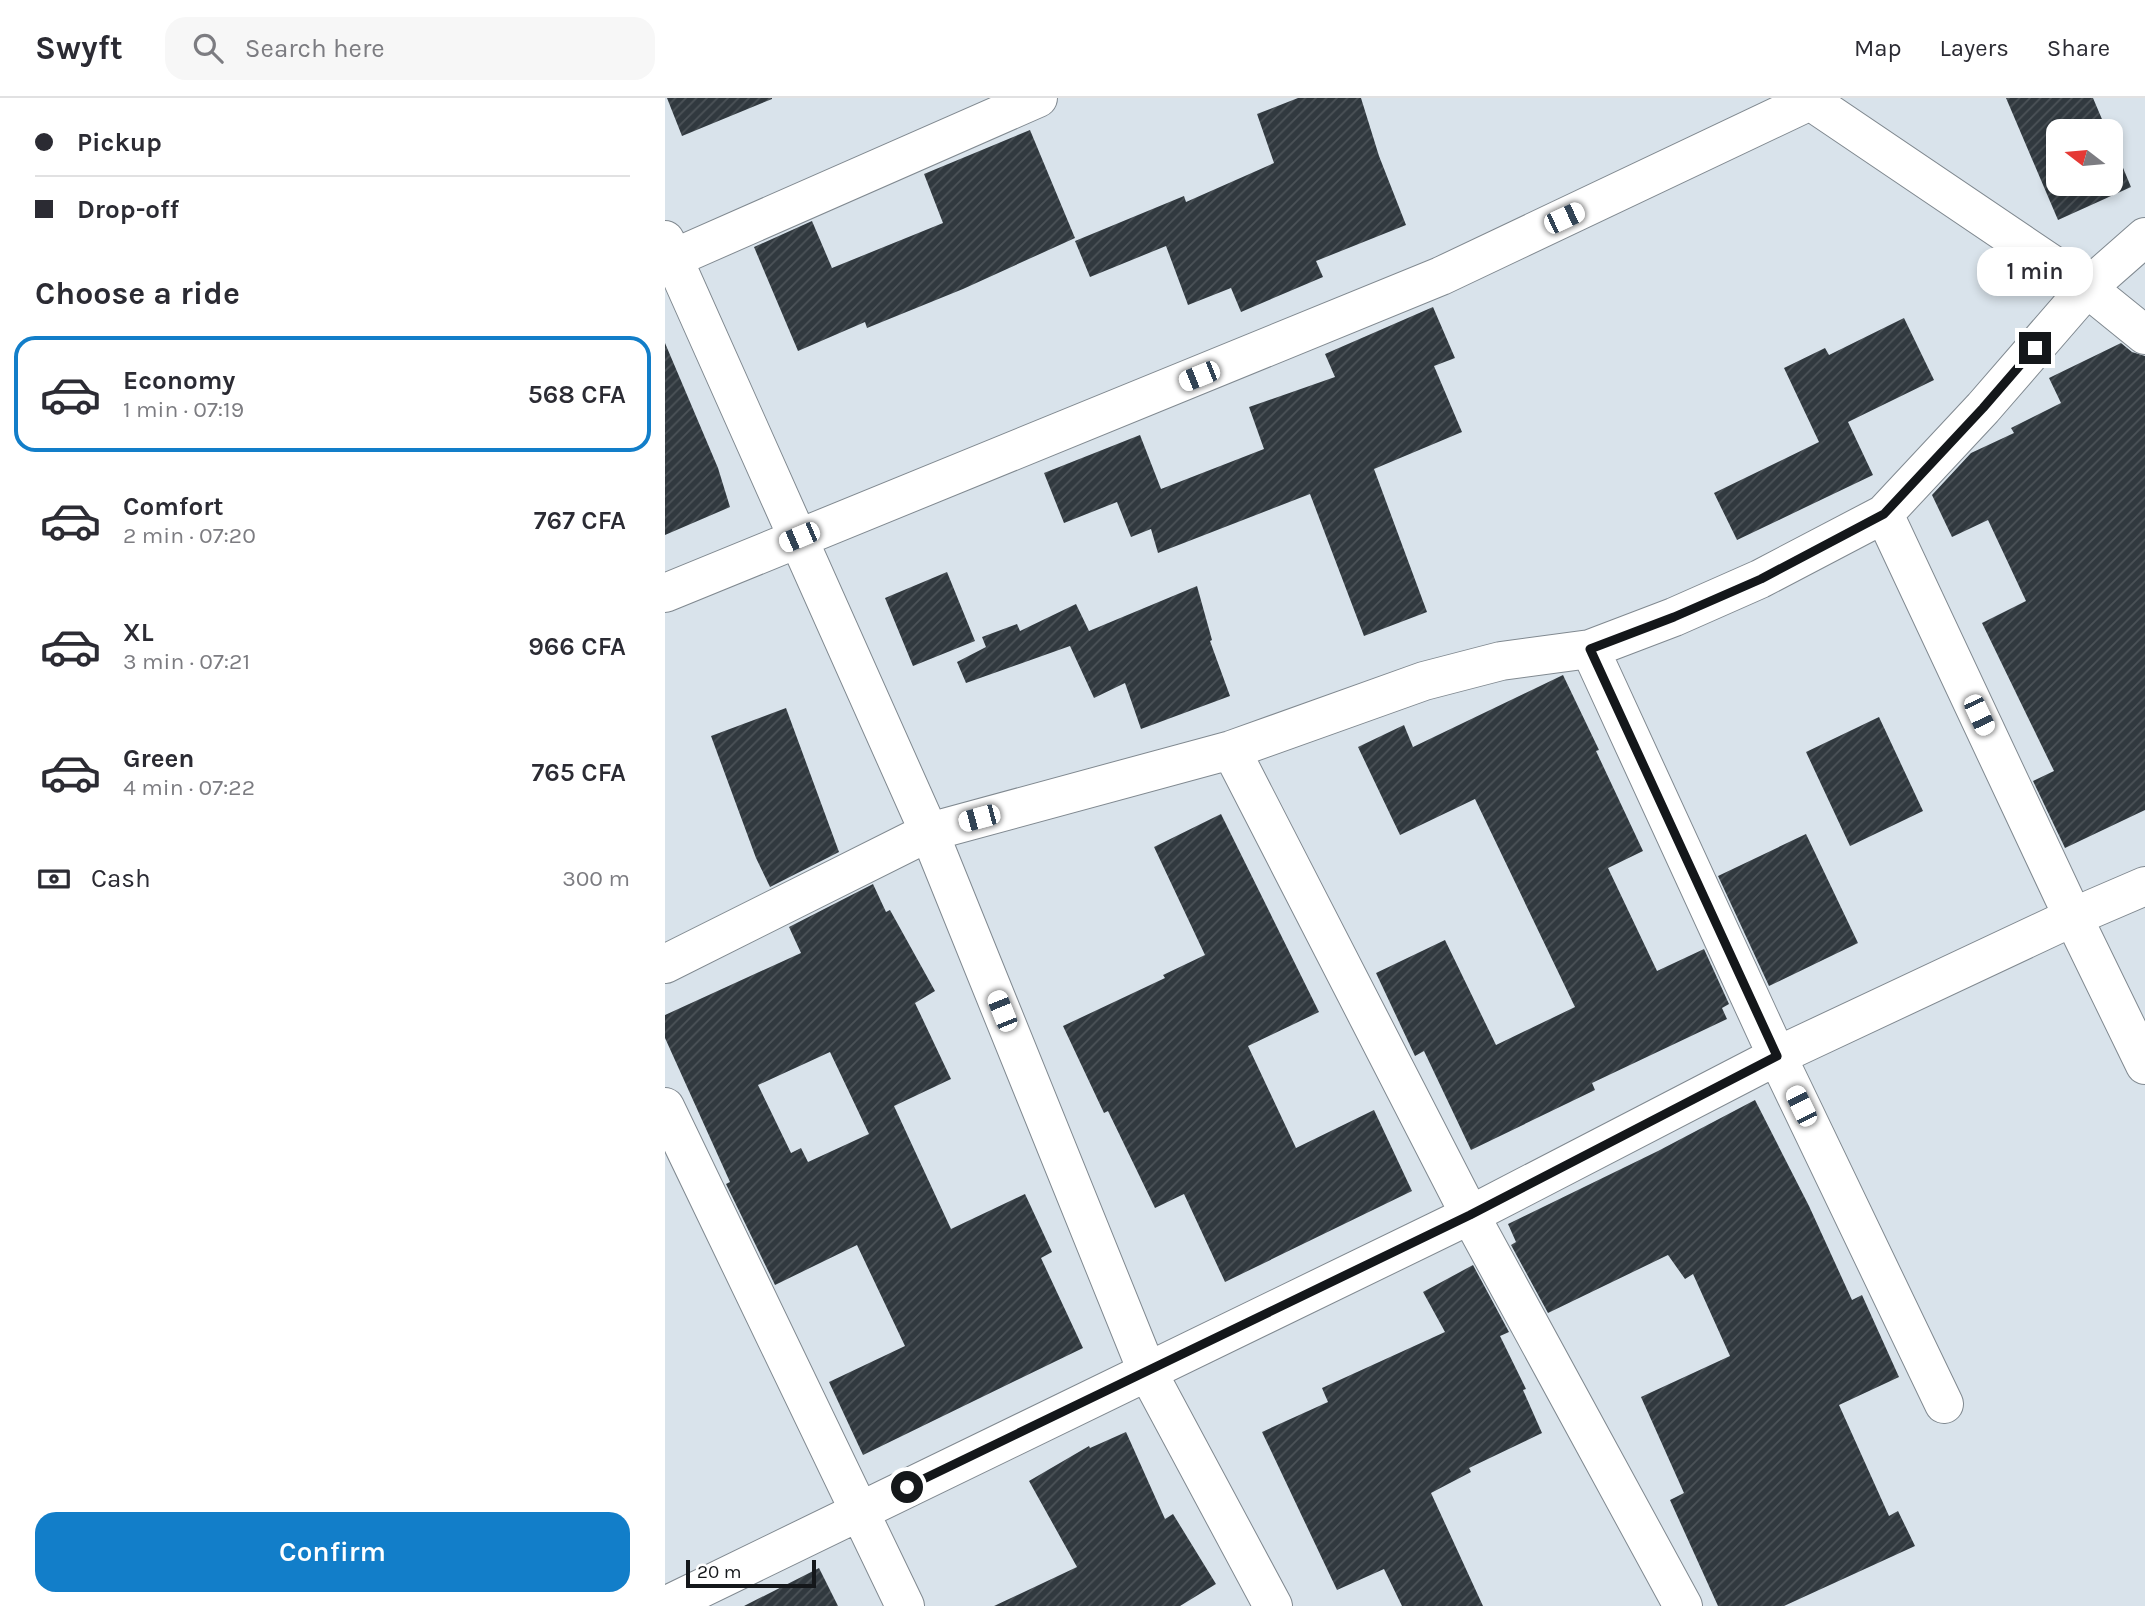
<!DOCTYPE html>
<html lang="en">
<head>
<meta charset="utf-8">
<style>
	:root { --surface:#fff; --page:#f7f7f7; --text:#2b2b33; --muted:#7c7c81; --line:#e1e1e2; --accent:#127ec9 }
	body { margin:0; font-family:Karla,sans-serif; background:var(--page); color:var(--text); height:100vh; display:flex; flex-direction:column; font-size:26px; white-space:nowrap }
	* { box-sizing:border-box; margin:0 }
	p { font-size:23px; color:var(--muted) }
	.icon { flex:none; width:38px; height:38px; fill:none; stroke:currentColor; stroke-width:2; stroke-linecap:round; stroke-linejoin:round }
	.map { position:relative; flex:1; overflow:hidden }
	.sheet { display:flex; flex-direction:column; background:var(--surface); width:665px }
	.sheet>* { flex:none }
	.top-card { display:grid; align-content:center; height:154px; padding:0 35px; background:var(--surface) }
	.needle { width:46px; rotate:286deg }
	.fabs { position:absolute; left:1381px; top:21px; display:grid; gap:14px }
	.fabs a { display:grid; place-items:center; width:77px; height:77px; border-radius:14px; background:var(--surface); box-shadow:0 4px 10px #0003; font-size:35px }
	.scale { position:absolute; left:21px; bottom:18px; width:130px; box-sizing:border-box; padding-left:7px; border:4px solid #14171a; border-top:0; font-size:19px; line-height:24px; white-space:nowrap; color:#14171a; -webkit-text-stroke:5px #fff; paint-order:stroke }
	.end { position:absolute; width:32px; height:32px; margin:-16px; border:9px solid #14171a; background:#fff; box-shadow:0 0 0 4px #fff }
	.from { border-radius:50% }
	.bubble { position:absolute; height:49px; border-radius:21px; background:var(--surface); box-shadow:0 4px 10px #0003; font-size:23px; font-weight:600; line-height:49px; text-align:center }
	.car { position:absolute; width:21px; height:42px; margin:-21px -10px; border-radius:9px; box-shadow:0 0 5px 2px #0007; background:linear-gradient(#fff 24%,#345 0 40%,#fff 0 76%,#345 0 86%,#fff 0) }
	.top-card b { display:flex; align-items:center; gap:24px; height:66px; font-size:26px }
	.top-card b+b { border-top:2px solid var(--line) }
	.top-card i { width:18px; height:18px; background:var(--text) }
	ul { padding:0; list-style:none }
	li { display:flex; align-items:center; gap:21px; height:116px; margin:0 14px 10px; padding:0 21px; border:4px solid transparent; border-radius:21px }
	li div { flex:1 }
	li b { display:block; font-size:26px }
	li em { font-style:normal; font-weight:600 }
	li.current { border-color:var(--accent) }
	li>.icon { width:63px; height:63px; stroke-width:1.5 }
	h2 { padding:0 35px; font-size:32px; line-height:84px }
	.pay { display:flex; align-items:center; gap:18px; height:77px; padding:0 35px; font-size:26px }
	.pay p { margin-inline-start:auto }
	.primary-button { display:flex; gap:14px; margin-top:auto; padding:14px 35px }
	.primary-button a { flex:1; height:80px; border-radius:21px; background:var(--accent); color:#fff; font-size:28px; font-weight:600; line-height:80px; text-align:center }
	header { display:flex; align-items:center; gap:42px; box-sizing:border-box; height:98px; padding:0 35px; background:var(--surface); border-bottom:2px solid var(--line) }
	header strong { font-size:33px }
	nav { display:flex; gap:38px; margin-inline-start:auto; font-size:24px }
	.search { width:490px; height:63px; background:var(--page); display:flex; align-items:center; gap:18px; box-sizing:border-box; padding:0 24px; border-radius:21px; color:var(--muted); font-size:26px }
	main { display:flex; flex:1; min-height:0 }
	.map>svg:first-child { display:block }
	.building { fill:url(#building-hatch); fill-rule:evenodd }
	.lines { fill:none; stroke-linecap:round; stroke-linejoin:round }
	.street-casing { stroke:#808990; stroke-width:40 }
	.street { stroke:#fff; stroke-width:38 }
	.route { stroke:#14171a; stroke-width:9 }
</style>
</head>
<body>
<header>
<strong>Swyft</strong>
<div class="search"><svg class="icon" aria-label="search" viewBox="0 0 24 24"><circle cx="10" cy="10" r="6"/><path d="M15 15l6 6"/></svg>Search here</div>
<nav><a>Map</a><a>Layers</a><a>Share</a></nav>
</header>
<main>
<section class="sheet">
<div class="top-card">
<b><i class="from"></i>Pickup</b>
<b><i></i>Drop-off</b>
</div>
<h2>Choose a ride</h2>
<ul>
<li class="current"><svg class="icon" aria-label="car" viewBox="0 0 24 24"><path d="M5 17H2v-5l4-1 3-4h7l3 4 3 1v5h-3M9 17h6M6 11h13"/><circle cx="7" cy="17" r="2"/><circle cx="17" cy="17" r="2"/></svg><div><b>Economy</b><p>1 min · 07:19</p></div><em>568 CFA</em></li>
<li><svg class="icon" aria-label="car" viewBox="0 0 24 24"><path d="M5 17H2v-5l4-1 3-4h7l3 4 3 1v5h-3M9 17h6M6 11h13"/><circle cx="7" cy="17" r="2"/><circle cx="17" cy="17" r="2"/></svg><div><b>Comfort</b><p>2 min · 07:20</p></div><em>767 CFA</em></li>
<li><svg class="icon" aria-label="car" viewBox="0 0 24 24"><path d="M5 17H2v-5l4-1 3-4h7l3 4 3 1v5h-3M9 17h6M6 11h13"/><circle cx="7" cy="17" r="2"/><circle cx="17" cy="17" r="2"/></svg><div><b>XL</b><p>3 min · 07:21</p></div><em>966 CFA</em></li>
<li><svg class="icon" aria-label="car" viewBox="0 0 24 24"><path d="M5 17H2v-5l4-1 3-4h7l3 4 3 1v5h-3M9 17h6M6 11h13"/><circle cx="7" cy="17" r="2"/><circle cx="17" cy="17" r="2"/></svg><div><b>Green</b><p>4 min · 07:22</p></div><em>765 CFA</em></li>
</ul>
<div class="pay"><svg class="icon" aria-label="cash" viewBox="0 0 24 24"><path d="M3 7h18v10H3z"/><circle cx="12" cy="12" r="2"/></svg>Cash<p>300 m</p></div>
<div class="primary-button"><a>Confirm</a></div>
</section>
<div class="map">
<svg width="1480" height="1508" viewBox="0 0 1480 1508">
	<defs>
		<pattern id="building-hatch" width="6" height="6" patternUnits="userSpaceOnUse" patternTransform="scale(1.75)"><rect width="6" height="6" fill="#31393f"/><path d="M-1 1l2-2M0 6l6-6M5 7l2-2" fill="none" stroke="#4c5358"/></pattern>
	</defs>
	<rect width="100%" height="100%" fill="#d9e3eb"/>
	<path class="building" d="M 2,0 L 107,0 L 107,1 L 17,38 Z
		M 633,0 L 696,0 L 714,58 L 741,127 L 651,163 L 658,179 L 576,214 L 566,190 L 523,207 L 501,148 L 425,179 L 410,143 L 519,98 L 521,104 L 609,65 L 592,16 Z
		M 1341,0 L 1428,0 L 1442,33 L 1393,33 L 1393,86 L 1446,86 L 1446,41 L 1466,89 L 1393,122 Z
		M 365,32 L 410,140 L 298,191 L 202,230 L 200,224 L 133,253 L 89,149 L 147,123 L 167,170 L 278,125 L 259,76 Z
		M 768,209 L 790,260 L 769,268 L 797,334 L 709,371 L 762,514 L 699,538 L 645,396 L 493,455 L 486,431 L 466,439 L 452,404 L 399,425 L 379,375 L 475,337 L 496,391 L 599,351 L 584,309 L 670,279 L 660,256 Z
		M 1239,220 L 1269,282 L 1183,324 L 1208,377 L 1072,442 L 1049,395 L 1154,344 L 1119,270 L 1160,250 L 1164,257 Z
		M 0,245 L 53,370 L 65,409 L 0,437 Z
		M 1456,245 L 1467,254 L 1480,258 L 1480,712 L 1400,750 L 1368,683 L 1389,673 L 1317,525 L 1361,503 L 1323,422 L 1287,439 L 1267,397 L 1306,355 L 1349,335 L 1346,330 L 1396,305 L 1384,280 Z
		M 282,474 L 310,543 L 248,568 L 220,500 Z
		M 532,488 L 547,542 L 545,543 L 565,598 L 476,631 L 460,585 L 429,600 L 405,548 L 301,585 L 292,564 L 321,549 L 317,539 L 352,526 L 355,533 L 411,506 L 424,533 Z
		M 898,577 L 934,652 L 931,653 L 978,753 L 943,770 L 992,873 L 1039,851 L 1064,906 L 1057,910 L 1062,921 L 927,985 L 930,992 L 806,1052 L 759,953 L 750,958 L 711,875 L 780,842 L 831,947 L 910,909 L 810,701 L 735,737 L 693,649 L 739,627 L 748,649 Z
		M 121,610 L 174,754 L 105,789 L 91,760 L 46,638 Z
		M 1214,619 L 1258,713 L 1185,748 L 1141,654 Z
		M 556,716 L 654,914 L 583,948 L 631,1050 L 709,1012 L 747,1093 L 560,1184 L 519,1096 L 490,1110 L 443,1013 L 439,1015 L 398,928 L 500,880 L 498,877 L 540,857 L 489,749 Z
		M 1141,736 L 1193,845 L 1104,888 L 1053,778 Z
		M 208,786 L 221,814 L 225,812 L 270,893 L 250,905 L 286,981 L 229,1008 L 286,1131 L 360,1096 L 387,1154 L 376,1160 L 418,1250 L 198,1357 L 164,1284 L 240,1248 L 192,1147 L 110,1187 L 61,1086 L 65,1084 L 0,940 L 0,917 L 136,855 L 124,829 ZM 165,954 L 204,1036 L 143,1064 L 136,1050 L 126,1055 L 93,987 Z
		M 1090,1002 L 1144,1108 L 1187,1202 L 1197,1197 L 1234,1279 L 1174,1307 L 1224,1418 L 1233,1413 L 1250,1448 L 1119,1508 L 1053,1508 L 1005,1402 L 1019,1395 L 976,1299 L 1065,1258 L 1028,1176 L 1020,1181 L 1003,1157 L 883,1215 L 846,1147 L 851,1144 L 843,1126 L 993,1053 Z
		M 808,1167 L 844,1234 L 835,1238 L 861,1291 L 858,1292 L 877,1335 L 804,1370 L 806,1374 L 766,1395 L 818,1508 L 737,1508 L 719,1471 L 672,1492 L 597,1334 L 663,1304 L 657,1290 L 780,1234 L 758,1194 Z
		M 461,1334 L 500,1421 L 508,1416 L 551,1486 L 515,1508 L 329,1508 L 412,1469 L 364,1383 L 424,1348 L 425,1350 Z
		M 154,1470 L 173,1508 L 79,1508 Z"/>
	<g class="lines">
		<g class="street-casing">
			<path id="street" d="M 1141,0 L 1422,190 L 1480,237
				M 0,142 L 264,734 L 482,1273 L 608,1508
				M 0,164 L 373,0
				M 1219,416 L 1408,819 L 1480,967
				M 0,495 L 776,178 L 1145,3
				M 925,551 L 1112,958 L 1279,1306
				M 566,652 L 805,1117 L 1018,1508
				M 0,866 L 264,734 L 566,652 L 759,583 L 836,563 L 925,551 L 1009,519 L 1095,481 L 1219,416 L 1318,310 L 1422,190 L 1480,139
				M 0,1009 L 240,1508
				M 0,1508 L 805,1117 L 1112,958 L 1408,819 L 1480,788"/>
		</g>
		<use href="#street" class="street"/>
	</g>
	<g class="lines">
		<path class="route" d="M 242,1389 L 805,1117 L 1112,958 L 925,551 L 1009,519 L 1096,481 L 1219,416 L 1318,310 L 1370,250"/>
	</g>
</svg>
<div class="fabs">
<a><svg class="needle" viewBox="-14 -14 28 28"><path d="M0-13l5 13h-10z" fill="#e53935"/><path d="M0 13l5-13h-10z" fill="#7c7c81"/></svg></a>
</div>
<div class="scale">20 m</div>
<i class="end from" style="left:242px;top:1389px"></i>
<i class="end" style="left:1370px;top:250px"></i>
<div class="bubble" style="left:1312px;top:149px;width:116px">1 min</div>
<i class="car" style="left:899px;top:120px;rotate:65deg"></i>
<i class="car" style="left:534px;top:278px;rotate:248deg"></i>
<i class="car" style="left:134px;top:439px;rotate:247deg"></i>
<i class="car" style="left:1314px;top:617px;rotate:155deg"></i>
<i class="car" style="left:314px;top:720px;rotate:255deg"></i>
<i class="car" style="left:337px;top:913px;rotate:338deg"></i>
<i class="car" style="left:1136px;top:1008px;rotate:334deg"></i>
</div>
</main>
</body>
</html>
